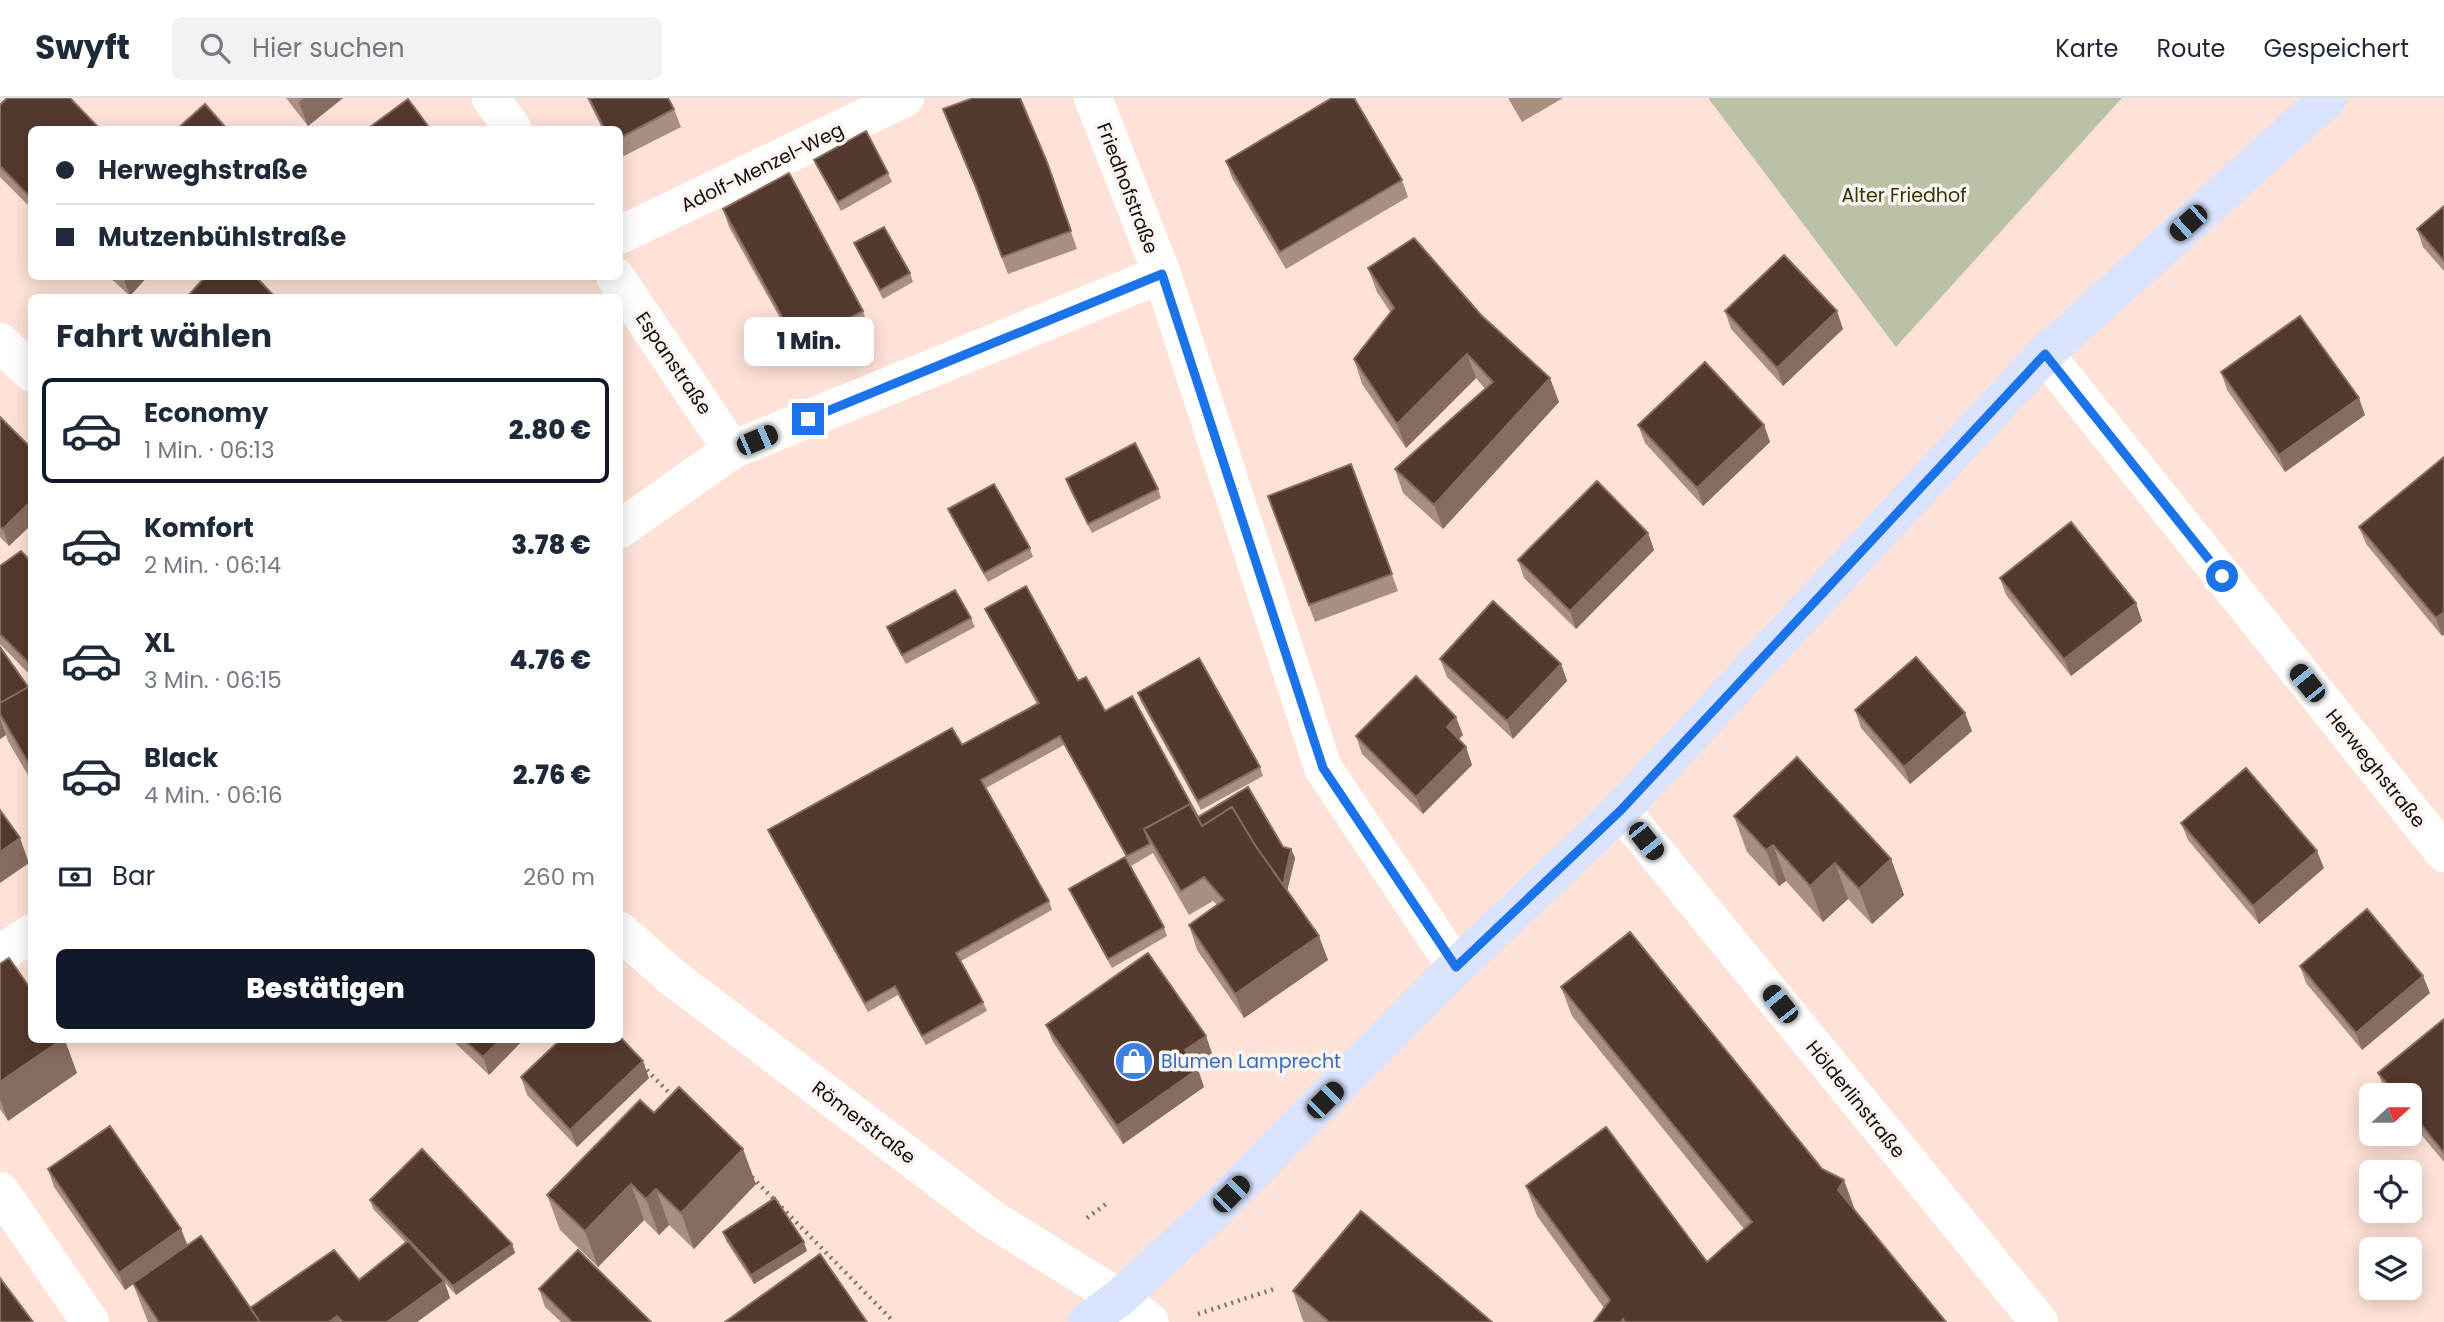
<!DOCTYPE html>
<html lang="de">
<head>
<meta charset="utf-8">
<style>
	:root { --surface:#fff; --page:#f2f2f3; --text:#1f2937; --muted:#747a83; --line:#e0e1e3; --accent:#111827 }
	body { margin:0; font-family:Poppins,sans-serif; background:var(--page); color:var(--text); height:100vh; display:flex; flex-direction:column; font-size:26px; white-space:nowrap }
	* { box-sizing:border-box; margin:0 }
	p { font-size:23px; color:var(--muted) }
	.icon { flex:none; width:38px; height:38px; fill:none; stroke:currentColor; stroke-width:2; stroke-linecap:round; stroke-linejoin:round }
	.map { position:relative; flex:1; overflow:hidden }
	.drawer { position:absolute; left:28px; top:196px; width:595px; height:749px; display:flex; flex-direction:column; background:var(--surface); border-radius:10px; box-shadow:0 4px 18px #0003 }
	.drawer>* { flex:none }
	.guide { position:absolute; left:28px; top:28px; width:595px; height:154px; border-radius:10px; box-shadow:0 4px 18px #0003; display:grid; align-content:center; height:154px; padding:0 28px; background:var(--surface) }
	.needle { width:46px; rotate:69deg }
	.tools { position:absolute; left:2359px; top:985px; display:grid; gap:14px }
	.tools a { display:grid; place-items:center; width:63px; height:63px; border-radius:10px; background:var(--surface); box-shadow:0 4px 18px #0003; font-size:35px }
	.end { position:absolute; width:32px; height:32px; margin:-16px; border:9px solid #1a73e8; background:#fff; box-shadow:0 0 0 4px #fff }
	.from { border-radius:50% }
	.bubble { position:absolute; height:49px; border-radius:10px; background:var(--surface); box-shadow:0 4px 18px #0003; font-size:23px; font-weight:800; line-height:49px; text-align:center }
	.car { position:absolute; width:21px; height:42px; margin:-21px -10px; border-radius:9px; box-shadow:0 0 5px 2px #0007; background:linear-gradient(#222 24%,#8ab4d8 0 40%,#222 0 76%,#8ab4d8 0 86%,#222 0) }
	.guide b { display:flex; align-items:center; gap:24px; height:66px; font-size:26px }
	.guide b+b { border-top:2px solid var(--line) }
	.guide i { width:18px; height:18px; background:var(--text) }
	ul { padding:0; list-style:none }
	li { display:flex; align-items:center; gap:21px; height:105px; margin:0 14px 10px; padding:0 14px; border:4px solid transparent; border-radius:10px }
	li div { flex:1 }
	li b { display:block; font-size:26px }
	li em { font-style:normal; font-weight:800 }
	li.current { border-color:var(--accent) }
	li>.icon { width:63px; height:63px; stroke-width:1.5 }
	h2 { padding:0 28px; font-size:32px; line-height:84px }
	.pay { display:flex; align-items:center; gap:18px; height:77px; padding:0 28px; font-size:26px }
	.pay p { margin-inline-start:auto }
	.action { display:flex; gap:14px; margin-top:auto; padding:14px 28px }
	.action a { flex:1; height:80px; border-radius:10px; background:var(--accent); color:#fff; font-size:28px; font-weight:800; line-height:80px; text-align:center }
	header { display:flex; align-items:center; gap:42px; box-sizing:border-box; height:98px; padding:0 35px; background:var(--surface); border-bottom:2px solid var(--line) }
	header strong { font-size:33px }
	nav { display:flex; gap:38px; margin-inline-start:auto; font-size:24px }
	.search { width:490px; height:63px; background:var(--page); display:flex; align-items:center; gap:18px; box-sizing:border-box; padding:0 24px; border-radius:10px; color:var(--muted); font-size:26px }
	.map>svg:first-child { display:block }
	.green { fill:#bac2a6 }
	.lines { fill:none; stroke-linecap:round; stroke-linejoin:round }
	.path { stroke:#837068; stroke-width:4.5; stroke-dasharray:2 5; stroke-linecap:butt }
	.minor { stroke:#fff; stroke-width:38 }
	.major { stroke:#dae4fe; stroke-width:38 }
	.wall { fill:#a98e82 }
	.shaded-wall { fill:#876c61 }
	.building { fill:#54392e; stroke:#876c61; stroke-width:2 }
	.route { stroke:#1a73e8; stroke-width:9 }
	.labels { text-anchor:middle; stroke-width:7; stroke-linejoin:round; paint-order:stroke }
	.street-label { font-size:19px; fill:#160b07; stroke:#fbf4f2 }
	.park-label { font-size:19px; fill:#2f3904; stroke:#fbf4f2 }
	.shop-label { font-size:19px; fill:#366cbe; stroke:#fbf4f2; text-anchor:start }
</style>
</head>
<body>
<header>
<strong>Swyft</strong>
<div class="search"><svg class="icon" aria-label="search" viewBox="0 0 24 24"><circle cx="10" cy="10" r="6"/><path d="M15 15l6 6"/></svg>Hier suchen</div>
<nav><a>Karte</a><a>Route</a><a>Gespeichert</a></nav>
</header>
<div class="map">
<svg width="2444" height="1224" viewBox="0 0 2444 1224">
	<rect width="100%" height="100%" fill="#fee2d7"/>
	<path class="green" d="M 1708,0 L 2122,0 L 1896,249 Z"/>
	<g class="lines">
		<path class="path" d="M 642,967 L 675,1001
			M 752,1079 L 894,1224
			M 1087,1120 L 1106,1106
			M 1198,1216 L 1277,1190"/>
		<path class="minor" d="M 491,0 L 513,32
			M 1093,0 L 1162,176 L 1323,670 L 1456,869
			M 620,137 L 905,0
			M 615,178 L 732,352
			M 0,244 L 32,275
			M 2045,256 L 2444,755
			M 620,431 L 732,352 L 1162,176
			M 1621,712 L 2039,1224
			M 620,833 L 672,879 L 992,1121 L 1119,1200 L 1150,1224
			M 0,856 L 32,835
			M 0,1093 L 90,1224"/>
		<path class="major" d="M 1087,1224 L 1119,1200 L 1212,1115 L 1456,869 L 1621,712 L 2045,256 L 2328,0"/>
	</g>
	<path class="wall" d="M 286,0 L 343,0 L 308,28 Z
		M 587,0 L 668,0 L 674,11 L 681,29 L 620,60 L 620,32 L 603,32 Z
		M 1508,0 L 1563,0 L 1522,24 Z
		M 0,7 L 99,30 L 100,32 L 32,32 L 32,111 L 0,79 Z
		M 943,11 L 1047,64 L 1077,151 L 1008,176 L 982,107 Z
		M 814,62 L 888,75 L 892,84 L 841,113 L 818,71 Z
		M 1226,63 L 1402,82 L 1408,99 L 1286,171 L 1232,80 Z
		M 2444,108 L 2444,173 L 2423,149 L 2417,131 Z
		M 723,111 L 863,213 L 869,231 L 805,265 L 729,129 Z
		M 854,145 L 910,175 L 913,184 L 883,201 L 858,154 Z
		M 1368,170 L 1481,217 L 1559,304 L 1443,431 L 1403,395 L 1395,371 L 1485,291 L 1476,280 L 1406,350 L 1362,286 L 1354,261 L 1391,215 L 1377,194 Z
		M 108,178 L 148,178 L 130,198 Z
		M 1725,213 L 1843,231 L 1783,288 L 1731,231 Z
		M 2221,274 L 2365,317 L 2285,374 L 2227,292 Z
		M 0,319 L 32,351 L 32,426 L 9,448 L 0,439 Z
		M 1638,327 L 1764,327 L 1770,344 L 1703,408 L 1645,345 Z
		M 2444,359 L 2444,536 L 2442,538 L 2366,446 L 2359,429 Z
		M 1351,366 L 1398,493 L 1315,524 L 1268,398 Z
		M 1066,381 L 1158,391 L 1161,400 L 1092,435 L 1069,390 Z
		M 948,411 L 1030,450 L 1033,459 L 988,484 L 952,420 Z
		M 1648,435 L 1654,452 L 1576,531 L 1524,480 L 1518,462 Z
		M 32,465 L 32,579 L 0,546 L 0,468 Z
		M 2000,480 L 2136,505 L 2142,523 L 2071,578 L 2006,497 Z
		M 985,511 L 1078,583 L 1198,719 L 1291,751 L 1295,760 L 1287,793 L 1328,862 L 1244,920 L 1197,852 L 1189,827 L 1217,807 L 1213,803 L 1189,817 L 1153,755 L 1131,768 L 1064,647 L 986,690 L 1049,803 L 1052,812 L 961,863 L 983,904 L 987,913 L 926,947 L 898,897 L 868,914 L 772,741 L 768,732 L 962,647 L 1037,606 L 989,520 Z
		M 971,520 L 975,529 L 906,566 L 891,539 L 887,529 Z
		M 0,549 L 28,589 L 32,587 L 32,684 L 8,643 L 6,637 L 0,641 Z
		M 1440,561 L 1561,566 L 1567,583 L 1513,641 L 1447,579 Z
		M 1138,595 L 1260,669 L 1263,678 L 1201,712 L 1141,604 Z
		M 1855,612 L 1972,633 L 1910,686 L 1861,630 Z
		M 1463,637 L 1458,641 L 1466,649 L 1472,667 L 1423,716 L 1362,656 L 1356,638 Z
		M 1734,718 L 1891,761 L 1904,797 L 1872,826 L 1848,801 L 1823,824 L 1786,783 L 1779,788 L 1747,754 Z
		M 2181,725 L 2324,770 L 2259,826 L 2188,742 Z
		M 1069,791 L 1164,829 L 1167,838 L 1112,870 L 1073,800 Z
		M 0,866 L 77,975 L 8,1023 L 0,1011 Z
		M 2300,868 L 2430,895 L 2362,952 L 2306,885 Z
		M 1561,889 L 1854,1112 L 1946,1224 L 1594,1224 L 1604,1210 L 1537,1118 L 1526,1088 L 1707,1164 L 1744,1131 L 1572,918 Z
		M 2444,921 L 2444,1064 L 2410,1023 L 2410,998 L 2389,998 L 2385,993 L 2378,975 Z
		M 1046,927 L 1212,955 L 1195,967 L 1204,989 L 1123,1046 L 1053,944 Z
		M 452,942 L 523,942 L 489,977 Z
		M 521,979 L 649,980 L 577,1049 L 527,997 Z
		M 654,1015 L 756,1086 L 694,1151 L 669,1127 L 659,1137 L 644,1122 L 598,1169 L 560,1132 L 547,1097 Z
		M 48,1071 L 187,1148 L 250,1210 L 359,1182 L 405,1144 L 373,1111 L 370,1102 L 512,1146 L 515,1155 L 456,1197 L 445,1185 L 450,1200 L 417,1224 L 148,1224 L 133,1186 L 125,1192 L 54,1089 Z
		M 723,1134 L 807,1153 L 754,1186 L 726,1143 Z
		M 539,1191 L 651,1224 L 561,1224 L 545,1209 Z
		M 1293,1193 L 1492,1224 L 1305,1224 L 1303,1223 Z"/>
	<path class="shaded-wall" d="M 304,0 L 343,0 L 308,28 L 299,4 Z
		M 126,178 L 148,178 L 130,198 L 124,181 Z
		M 1837,213 L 1843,231 L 1783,288 L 1777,270 Z
		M 1467,256 L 1476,280 L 1406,350 L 1397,326 Z
		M 1550,280 L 1559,304 L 1443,431 L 1434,407 Z
		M 2359,300 L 2365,317 L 2285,374 L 2279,357 Z
		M 1764,327 L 1770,344 L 1703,408 L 1697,390 Z
		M 32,402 L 32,426 L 9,448 L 3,431 Z
		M 1648,435 L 1654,452 L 1576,531 L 1570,513 Z
		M 2136,505 L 2142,523 L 2071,578 L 2064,561 Z
		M 2444,514 L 2444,536 L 2442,538 L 2436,520 Z
		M 1561,566 L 1567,583 L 1513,641 L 1507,623 Z
		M 1965,615 L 1972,633 L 1910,686 L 1904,669 Z
		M 1456,619 L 1463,637 L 1453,647 L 1447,629 Z
		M 0,621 L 6,637 L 0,641 Z
		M 1466,649 L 1472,667 L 1423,716 L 1416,699 Z
		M 20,740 L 29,765 L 0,785 L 0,754 Z
		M 1773,747 L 1786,783 L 1779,788 L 1766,752 Z
		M 1291,751 L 1295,760 L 1285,802 L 1281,793 Z
		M 2317,753 L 2324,770 L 2259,826 L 2253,808 Z
		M 1891,761 L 1904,797 L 1872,826 L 1859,791 Z
		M 1835,765 L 1848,801 L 1823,824 L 1810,788 Z
		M 1319,838 L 1328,862 L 1244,920 L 1235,896 Z
		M 2423,878 L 2430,895 L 2362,952 L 2356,935 Z
		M 1206,938 L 1212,955 L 1192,970 L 1185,952 Z
		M 61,942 L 65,942 L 77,975 L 8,1023 L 0,1001 L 0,984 Z
		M 500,942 L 523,942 L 489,977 L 483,959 Z
		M 643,963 L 649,980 L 577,1049 L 570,1032 Z
		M 1198,971 L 1204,989 L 1123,1046 L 1117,1028 Z
		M 743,1051 L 756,1086 L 694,1151 L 681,1115 Z
		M 1844,1082 L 1855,1112 L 1838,1092 Z
		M 631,1086 L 644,1122 L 598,1169 L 585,1133 Z
		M 656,1091 L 669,1127 L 659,1137 L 646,1101 Z
		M 181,1131 L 188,1148 L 125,1192 L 119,1175 Z
		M 804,1144 L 807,1153 L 754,1186 L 751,1177 Z
		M 512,1146 L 515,1155 L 456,1197 L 453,1188 Z
		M 444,1183 L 450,1200 L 417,1224 L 387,1224 Z
		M 337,1218 L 340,1224 L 329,1224 Z"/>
	<path class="building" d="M 7,0 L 70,0 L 99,30 L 97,32 L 32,32 L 32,95 L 29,98 L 0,68 L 0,7 Z
		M 589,0 L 668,0 L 674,11 L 620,40 L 620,32 L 605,32 Z
		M 973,0 L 1020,0 L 1047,64 L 1071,133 L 1002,159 L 976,89 L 943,11 Z
		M 1332,0 L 1354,0 L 1402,82 L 1280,154 L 1226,63 Z
		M 408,1 L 431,32 L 366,32 Z
		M 205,6 L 228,32 L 176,32 Z
		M 866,33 L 888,75 L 838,104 L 814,62 Z
		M 789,75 L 863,213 L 798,248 L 723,111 Z
		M 2444,108 L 2444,163 L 2417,131 Z
		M 884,129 L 910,175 L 880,192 L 854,145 Z
		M 1414,140 L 1481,217 L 1550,280 L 1434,407 L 1395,371 L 1493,284 L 1467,256 L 1397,326 L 1354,261 L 1394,210 L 1368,170 Z
		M 1784,157 L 1837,213 L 1777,270 L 1725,213 Z
		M 206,178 L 255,178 L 276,200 L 186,200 Z
		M 2300,218 L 2359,300 L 2279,357 L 2221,274 Z
		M 1705,264 L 1764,327 L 1697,390 L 1638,327 Z
		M 0,319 L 32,351 L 32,402 L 3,431 L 0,428 Z
		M 1135,345 L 1158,391 L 1088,426 L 1066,381 Z
		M 2444,359 L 2444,514 L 2436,520 L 2359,429 Z
		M 1351,366 L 1392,476 L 1309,507 L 1268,398 Z
		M 1597,383 L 1648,435 L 1570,513 L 1518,462 Z
		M 994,386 L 1030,450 L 984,475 L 948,411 Z
		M 2071,424 L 2136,505 L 2064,561 L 2000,480 Z
		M 21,453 L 32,465 L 32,568 L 0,536 L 0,468 Z
		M 1026,488 L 1078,583 L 1086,579 L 1105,613 L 1132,598 L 1198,719 L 1248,689 L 1283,749 L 1291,751 L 1283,787 L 1255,747 L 1232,709 L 1202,728 L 1190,706 L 1144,731 L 1150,746 L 1127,758 L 1060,638 L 981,682 L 1049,803 L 956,855 L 983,904 L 922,938 L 895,888 L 865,905 L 768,732 L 952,630 L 962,647 L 1039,605 L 985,511 Z
		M 955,492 L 971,520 L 902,557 L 887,529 Z
		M 1493,503 L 1561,566 L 1507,623 L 1440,561 Z
		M 0,549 L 28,589 L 0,605 Z
		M 1916,559 L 1965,615 L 1904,669 L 1855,612 Z
		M 1199,560 L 1260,669 L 1198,703 L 1138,595 Z
		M 1416,578 L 1456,619 L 1447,629 L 1466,649 L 1416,699 L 1356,638 Z
		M 32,587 L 32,671 L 0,616 L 0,605 Z
		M 1797,659 L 1891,761 L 1859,791 L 1835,765 L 1810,788 L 1773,747 L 1766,752 L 1734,718 Z
		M 2246,670 L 2317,753 L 2253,808 L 2181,725 Z
		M 1190,706 L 1202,728 L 1232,709 L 1255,747 L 1319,838 L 1235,896 L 1189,827 L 1224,802 L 1204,779 L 1181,793 L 1144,731 Z
		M 0,712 L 20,740 L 0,754 Z
		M 1125,759 L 1164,829 L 1108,861 L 1069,791 Z
		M 2367,811 L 2423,878 L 2356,935 L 2300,868 Z
		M 1630,834 L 1822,1071 L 1844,1082 L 1838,1092 L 1946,1224 L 1625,1224 L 1623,1221 L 1621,1224 L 1594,1224 L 1610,1202 L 1526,1088 L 1606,1029 L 1707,1164 L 1752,1124 L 1561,889 Z
		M 1148,855 L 1206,938 L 1185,952 L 1198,971 L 1117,1028 L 1046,927 Z
		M 9,860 L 32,893 L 32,942 L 61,942 L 0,984 L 0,866 Z
		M 2444,921 L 2444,1055 L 2410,1013 L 2410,998 L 2397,998 L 2378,975 Z
		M 620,939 L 643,963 L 570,1032 L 521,979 L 560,942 L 620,942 Z
		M 464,942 L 500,942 L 483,959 Z
		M 679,989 L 743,1051 L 681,1115 L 656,1091 L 646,1101 L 631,1086 L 585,1133 L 547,1097 L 640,1002 L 654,1015 Z
		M 110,1028 L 181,1131 L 119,1175 L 48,1071 Z
		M 422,1051 L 512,1146 L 453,1188 L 370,1102 Z
		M 775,1100 L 804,1144 L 751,1177 L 723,1134 Z
		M 1361,1113 L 1492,1224 L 1329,1224 L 1293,1193 Z
		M 201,1138 L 260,1224 L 159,1224 L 133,1185 Z
		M 408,1143 L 444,1183 L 387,1224 L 343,1224 L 337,1218 L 329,1224 L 260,1224 L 250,1210 L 334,1152 L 359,1182 Z
		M 578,1152 L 651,1224 L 572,1224 L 539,1191 Z
		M 820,1156 L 867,1224 L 725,1224 Z
		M 0,1180 L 33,1224 L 0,1224 Z"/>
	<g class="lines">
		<path class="route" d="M 808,321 L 1162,176 L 1323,670 L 1456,869 L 1621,712 L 2045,256 L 2222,478"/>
	</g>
	<defs>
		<g id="shop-disc" transform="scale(2.0125)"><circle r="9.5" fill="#3f7fe0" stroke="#fbf4f2"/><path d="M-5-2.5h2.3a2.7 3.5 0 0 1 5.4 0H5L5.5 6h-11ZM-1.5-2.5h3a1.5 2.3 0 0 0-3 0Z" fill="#fff"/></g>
	</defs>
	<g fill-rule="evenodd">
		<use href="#shop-disc" x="1134" y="963"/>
	</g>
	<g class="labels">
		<g class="street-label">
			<text transform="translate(762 69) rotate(-26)" y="7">Adolf-Menzel-Weg</text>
			<text transform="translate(1128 90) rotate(69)" y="7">Friedhofstraße</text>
			<text transform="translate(674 265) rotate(56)" y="7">Espanstraße</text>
			<text transform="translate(2376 670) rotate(51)" y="7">Herweghstraße</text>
			<text transform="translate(1856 1001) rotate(51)" y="7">Hölderlinstraße</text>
			<text transform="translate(864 1024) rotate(37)" y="7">Römerstraße</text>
		</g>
		<g class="park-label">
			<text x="1904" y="104">Alter Friedhof</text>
		</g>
		<g class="shop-label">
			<text x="1161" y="970">Blumen Lamprecht</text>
		</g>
	</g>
</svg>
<div class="tools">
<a><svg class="needle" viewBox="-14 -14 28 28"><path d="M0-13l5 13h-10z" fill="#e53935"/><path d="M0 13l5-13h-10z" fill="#747a83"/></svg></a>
<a><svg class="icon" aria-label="locate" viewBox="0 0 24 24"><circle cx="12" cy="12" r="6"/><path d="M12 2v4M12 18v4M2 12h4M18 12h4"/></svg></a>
<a><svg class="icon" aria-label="layers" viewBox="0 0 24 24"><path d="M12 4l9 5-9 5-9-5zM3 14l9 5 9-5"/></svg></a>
</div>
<i class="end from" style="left:2222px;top:478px"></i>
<i class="end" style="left:808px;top:321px"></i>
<div class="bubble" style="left:744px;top:219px;width:130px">1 Min.</div>
<i class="car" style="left:2188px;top:125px;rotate:228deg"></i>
<i class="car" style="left:757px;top:342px;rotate:67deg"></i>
<i class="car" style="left:2307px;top:585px;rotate:321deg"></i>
<i class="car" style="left:1646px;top:743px;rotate:141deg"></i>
<i class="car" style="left:1780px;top:906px;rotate:321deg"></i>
<i class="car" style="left:1325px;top:1002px;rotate:45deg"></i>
<i class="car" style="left:1231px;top:1096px;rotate:45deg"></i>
<div class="guide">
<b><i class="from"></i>Herweghstraße</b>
<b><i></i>Mutzenbühlstraße</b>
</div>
<section class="drawer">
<h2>Fahrt wählen</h2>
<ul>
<li class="current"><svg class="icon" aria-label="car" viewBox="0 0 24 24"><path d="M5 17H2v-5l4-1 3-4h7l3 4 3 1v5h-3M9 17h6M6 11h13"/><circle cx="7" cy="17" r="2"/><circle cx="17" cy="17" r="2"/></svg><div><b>Economy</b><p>1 Min. · 06:13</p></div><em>2.80 €</em></li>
<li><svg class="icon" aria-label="car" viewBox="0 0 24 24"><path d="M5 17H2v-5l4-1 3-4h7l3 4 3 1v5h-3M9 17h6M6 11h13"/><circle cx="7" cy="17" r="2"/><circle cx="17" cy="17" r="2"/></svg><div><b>Komfort</b><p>2 Min. · 06:14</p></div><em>3.78 €</em></li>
<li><svg class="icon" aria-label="car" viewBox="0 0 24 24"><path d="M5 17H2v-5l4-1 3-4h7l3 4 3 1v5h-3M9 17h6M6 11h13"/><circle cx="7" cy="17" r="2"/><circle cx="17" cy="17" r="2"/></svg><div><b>XL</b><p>3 Min. · 06:15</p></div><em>4.76 €</em></li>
<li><svg class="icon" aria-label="car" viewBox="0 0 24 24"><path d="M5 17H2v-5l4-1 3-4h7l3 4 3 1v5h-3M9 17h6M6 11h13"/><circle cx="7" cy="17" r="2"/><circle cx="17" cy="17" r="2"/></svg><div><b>Black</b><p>4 Min. · 06:16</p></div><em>2.76 €</em></li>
</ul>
<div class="pay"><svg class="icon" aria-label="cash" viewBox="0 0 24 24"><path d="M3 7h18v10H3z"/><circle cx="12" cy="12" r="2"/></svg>Bar<p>260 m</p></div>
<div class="action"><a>Bestätigen</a></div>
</section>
</div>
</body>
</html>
